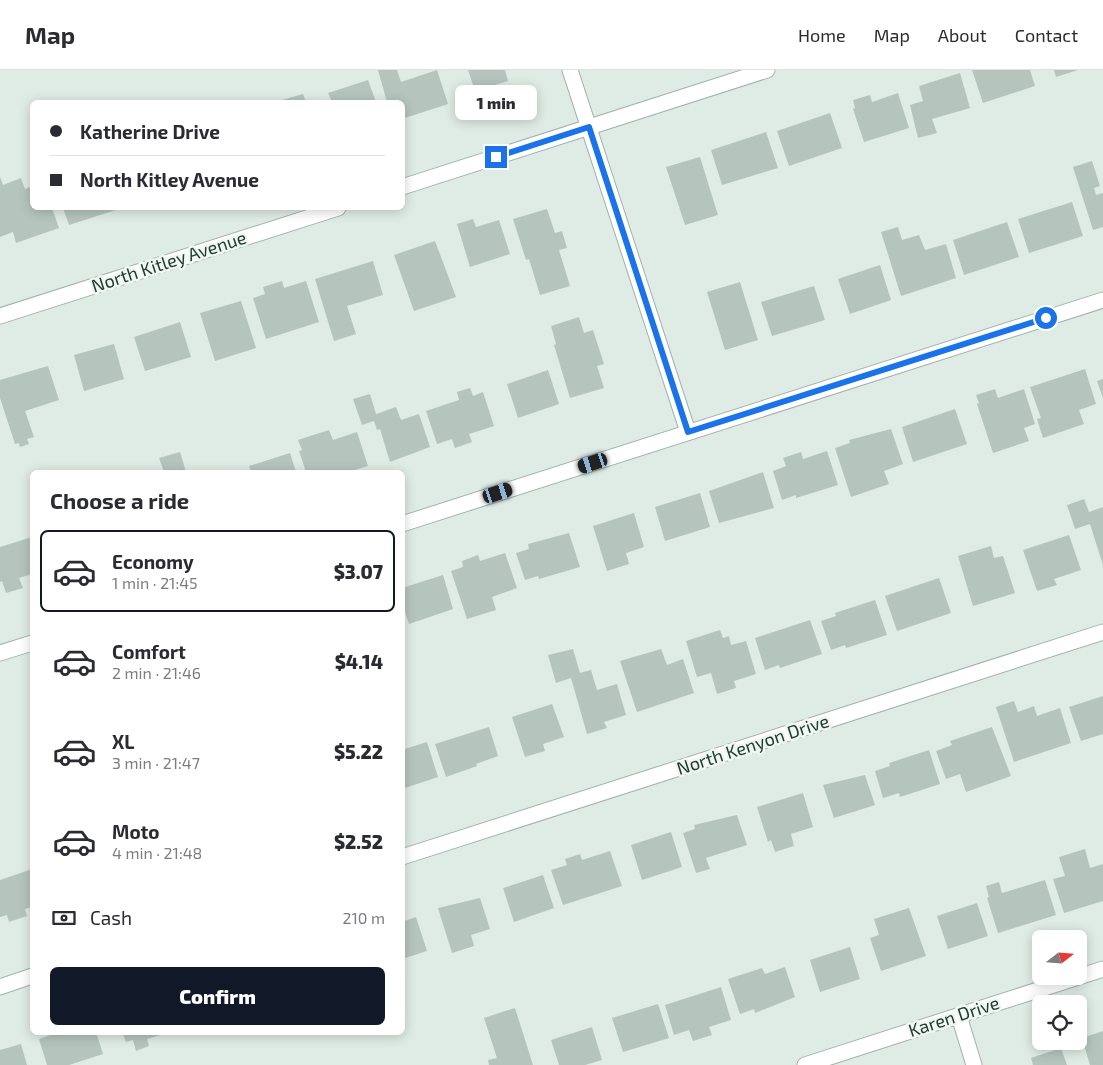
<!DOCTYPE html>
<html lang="en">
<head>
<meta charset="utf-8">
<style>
	:root { --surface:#fff; --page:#f2f2f3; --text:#2b2b33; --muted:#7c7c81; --line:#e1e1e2; --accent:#111827 }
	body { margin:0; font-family:"Exo 2",sans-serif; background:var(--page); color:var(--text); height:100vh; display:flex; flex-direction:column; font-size:19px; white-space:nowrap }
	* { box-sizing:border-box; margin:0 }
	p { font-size:16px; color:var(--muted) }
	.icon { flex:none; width:28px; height:28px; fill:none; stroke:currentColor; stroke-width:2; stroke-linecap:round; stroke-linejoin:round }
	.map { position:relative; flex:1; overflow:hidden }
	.panel { position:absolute; left:30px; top:400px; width:375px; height:565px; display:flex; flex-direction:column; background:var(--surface); border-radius:8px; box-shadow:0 2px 12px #0003 }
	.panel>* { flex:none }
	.top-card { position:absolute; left:30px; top:30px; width:375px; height:110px; border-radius:8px; box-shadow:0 2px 12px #0003; display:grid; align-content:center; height:110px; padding:0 20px; background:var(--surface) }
	.needle { width:32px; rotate:73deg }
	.buttons { position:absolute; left:1032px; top:860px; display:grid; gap:10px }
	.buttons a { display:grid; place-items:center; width:55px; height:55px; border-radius:8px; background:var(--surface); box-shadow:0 2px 12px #0003; font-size:25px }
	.end { position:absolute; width:22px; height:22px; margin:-11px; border:6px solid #1a73e8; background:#fff; box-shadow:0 0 0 2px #fff }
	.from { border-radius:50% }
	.bubble { position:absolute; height:35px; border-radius:8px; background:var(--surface); box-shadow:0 2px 12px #0003; font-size:16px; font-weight:800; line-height:35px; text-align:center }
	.car { position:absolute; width:15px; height:30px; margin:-15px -8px; border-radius:6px; box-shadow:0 0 4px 1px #0007; background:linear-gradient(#222 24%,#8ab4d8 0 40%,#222 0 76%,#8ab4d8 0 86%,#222 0) }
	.top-card b { display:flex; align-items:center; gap:18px; height:48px; font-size:19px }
	.top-card b+b { border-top:1px solid var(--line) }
	.top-card i { width:12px; height:12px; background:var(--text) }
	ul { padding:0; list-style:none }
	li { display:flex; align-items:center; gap:15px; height:82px; margin:0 10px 8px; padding:0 10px; border:2px solid transparent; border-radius:8px }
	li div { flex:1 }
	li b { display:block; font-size:19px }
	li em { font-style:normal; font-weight:800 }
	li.current { border-color:var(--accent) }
	li>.icon { width:45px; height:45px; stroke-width:1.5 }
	h2 { padding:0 20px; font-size:22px; line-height:60px }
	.pay { display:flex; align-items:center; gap:12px; height:55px; padding:0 20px; font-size:19px }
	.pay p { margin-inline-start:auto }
	.button { display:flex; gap:10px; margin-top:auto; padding:10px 20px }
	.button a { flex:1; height:58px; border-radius:8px; background:var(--accent); color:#fff; font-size:20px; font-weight:800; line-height:58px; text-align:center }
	header { display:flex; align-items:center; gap:30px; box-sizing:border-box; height:70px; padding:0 25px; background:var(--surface); border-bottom:1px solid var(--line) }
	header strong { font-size:24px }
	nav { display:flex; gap:28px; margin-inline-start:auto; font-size:18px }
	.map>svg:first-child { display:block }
	.building { fill:#b5c5be }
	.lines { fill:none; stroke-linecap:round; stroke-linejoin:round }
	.minor-casing { stroke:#a2b2ac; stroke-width:17 }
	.minor { stroke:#fff; stroke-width:15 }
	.route { stroke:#1a73e8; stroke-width:6 }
	.labels { text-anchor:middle; stroke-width:5; stroke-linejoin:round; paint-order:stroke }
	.street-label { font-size:18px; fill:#203a33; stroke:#f0f7f3 }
</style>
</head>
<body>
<header>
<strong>Map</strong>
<nav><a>Home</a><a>Map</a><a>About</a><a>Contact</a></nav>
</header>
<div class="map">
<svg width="1103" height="995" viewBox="0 0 1103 995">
	<rect width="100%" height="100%" fill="#dfebe5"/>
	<path class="building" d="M 378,0 L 397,0 L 401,12 L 437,0 L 448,34 L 402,49 L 402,32 L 387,32 Z
		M 468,0 L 505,0 L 508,11 L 475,21 Z
		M 972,0 L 1030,0 L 1035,16 L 983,33 Z
		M 1054,0 L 1078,0 L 1056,7 Z
		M 960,3 L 970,38 L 932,49 L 937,63 L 918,68 L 910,35 L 923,31 L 919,16 Z
		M 368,10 L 376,32 L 332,32 L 328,23 Z
		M 898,23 L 909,58 L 864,72 L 853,39 L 855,38 L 853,30 L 870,25 L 872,32 Z
		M 303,24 L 306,32 L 275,32 Z
		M 830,43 L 842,78 L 789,96 L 777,61 Z
		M 766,62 L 778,98 L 722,115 L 711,80 Z
		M 700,87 L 718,145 L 685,155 L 666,97 Z
		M 1092,91 L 1100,116 L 1094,118 L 1096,125 L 1103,123 L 1103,157 L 1093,160 L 1073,97 Z
		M 0,107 L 3,115 L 21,108 L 25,119 L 32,116 L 32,138 L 52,138 L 59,158 L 16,173 L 13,162 L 0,167 Z
		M 1072,132 L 1083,166 L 1029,183 L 1018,149 Z
		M 63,138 L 122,138 L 69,155 Z
		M 547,139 L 555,163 L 562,161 L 567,178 L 559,180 L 570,216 L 540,225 L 529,189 L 526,190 L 513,149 Z
		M 473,149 L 476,157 L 499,150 L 510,184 L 470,197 L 457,154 Z
		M 1007,152 L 1019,187 L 964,205 L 953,170 Z
		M 898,157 L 902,170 L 919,165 L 925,180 L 946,174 L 956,208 L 901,226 L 881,162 Z
		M 435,171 L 456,227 L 414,241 L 394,185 Z
		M 373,191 L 383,225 L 347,236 L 356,264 L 334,271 L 315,209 Z
		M 880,195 L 891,230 L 850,244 L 838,209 Z
		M 282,211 L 284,218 L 306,211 L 319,252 L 266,269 L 253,228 L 265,224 L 263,217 Z
		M 740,212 L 758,270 L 725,280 L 707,222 Z
		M 814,216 L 825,250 L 772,266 L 761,232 Z
		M 241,231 L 256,278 L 215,291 L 200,243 Z
		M 579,247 L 584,263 L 593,260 L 604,294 L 597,296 L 604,318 L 570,328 L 554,275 L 556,274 L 551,256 Z
		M 180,252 L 191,287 L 145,301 L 134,267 Z
		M 114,274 L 124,309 L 84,321 L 74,285 Z
		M 48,296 L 59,330 L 25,341 L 34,367 L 27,369 L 29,374 L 20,377 L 19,373 L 15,374 L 0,328 L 0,310 Z
		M 1085,299 L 1096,334 L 1079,340 L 1084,354 L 1043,368 L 1037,349 L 1041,348 L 1030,317 Z
		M 548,300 L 559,334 L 518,348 L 507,314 Z
		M 1103,309 L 1103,328 L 1097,311 Z
		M 470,318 L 473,326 L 483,322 L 494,356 L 469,364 L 472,372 L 455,378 L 452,369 L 437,374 L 426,341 L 459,330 L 457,322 Z
		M 995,319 L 998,328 L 1024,319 L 1035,354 L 1024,358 L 1029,371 L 993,383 L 977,334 L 979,333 L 976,325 Z
		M 370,324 L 376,344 L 396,337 L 401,350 L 419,344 L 430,377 L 390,392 L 380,359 L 377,360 L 374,351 L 362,355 L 353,329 Z
		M 955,339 L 967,374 L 913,392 L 902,357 Z
		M 891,359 L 903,394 L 884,401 L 889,414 L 851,427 L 835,378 L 850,373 L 849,370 Z
		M 329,360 L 333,370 L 357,362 L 368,396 L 348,402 L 306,402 L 299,381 L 302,380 L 298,370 Z
		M 827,381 L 838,415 L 796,428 L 796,425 L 782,430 L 773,401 L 786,396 L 783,388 L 801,382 L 803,389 Z
		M 180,382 L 186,402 L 164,402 L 159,388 Z
		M 290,383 L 296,402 L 251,402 L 249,396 Z
		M 763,402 L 774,438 L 719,453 L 709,421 Z
		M 700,423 L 710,457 L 665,471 L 655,437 Z
		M 1084,429 L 1089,442 L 1103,437 L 1103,495 L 1090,454 L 1075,459 L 1067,435 Z
		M 634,443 L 644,477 L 626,483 L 629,494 L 607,501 L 593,456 Z
		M 569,463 L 580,497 L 539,509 L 538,506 L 525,510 L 516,483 L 529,479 L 528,474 Z
		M 1069,465 L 1081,500 L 1054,509 L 1057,515 L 1037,521 L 1023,480 Z
		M 32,467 L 32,504 L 19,508 L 23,518 L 6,523 L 2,511 L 0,512 L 0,477 Z
		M 991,476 L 994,488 L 1003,486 L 1015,523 L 973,536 L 958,486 Z
		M 505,483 L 517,518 L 492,527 L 496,540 L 467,549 L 451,501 L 463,497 L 462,491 L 478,485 L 480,491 Z
		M 443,505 L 453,539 L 409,554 L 402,534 L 402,518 Z
		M 939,508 L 951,543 L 897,561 L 885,526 Z
		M 875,530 L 887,565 L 846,578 L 845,575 L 831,580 L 821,551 L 836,546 L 835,543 Z
		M 810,550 L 822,584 L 780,598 L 779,595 L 765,600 L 755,568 Z
		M 720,560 L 723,568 L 729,566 L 731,575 L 746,571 L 756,604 L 734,611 L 736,618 L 717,624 L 711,603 L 697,607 L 686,571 Z
		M 573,579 L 580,603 L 591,600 L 597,620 L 617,614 L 626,645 L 604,652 L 607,658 L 587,664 L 571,608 L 556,613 L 548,585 Z
		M 661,579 L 667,595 L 683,589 L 694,623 L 637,642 L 620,591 Z
		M 1103,626 L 1103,664 L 1081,671 L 1069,637 Z
		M 1014,631 L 1018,642 L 1034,636 L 1037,646 L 1060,638 L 1071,673 L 1014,692 L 996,637 Z
		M 552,634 L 564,667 L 543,674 L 545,681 L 525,687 L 512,647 Z
		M 489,657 L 498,686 L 476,694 L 477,696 L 446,707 L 435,674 Z
		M 992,657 L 1011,706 L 966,722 L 960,704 L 946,709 L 936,681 L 952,675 L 950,671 Z
		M 427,672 L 438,707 L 402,719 L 402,680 Z
		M 929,680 L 940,714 L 900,727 L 899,723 L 883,728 L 875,701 L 890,696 L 889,693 Z
		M 865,705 L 875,735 L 834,748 L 823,715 Z
		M 803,723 L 813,757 L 791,764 L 794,776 L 775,782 L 771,770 L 768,772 L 757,737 Z
		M 737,745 L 747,775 L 706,788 L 710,799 L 696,803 L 683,763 L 695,759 L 694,755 Z
		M 671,762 L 682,797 L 642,810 L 631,775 Z
		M 1085,779 L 1090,798 L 1103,794 L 1103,831 L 1064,843 L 1053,809 L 1065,806 L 1059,787 Z
		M 610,781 L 622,816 L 563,835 L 551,800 L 567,795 L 565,789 L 580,784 L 582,790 Z
		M 32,799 L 32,837 L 25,839 L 27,846 L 9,852 L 7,845 L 0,847 L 0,810 Z
		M 543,805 L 554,838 L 514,852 L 503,818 Z
		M 1045,810 L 1056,845 L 998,863 L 987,828 L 989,827 L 986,816 L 999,812 L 1002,823 Z
		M 480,828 L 490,859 L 471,865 L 474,876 L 452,883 L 438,838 Z
		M 977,833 L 988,866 L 948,879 L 937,846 Z
		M 909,838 L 926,886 L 881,901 L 870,868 L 879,865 L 874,849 Z
		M 416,847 L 427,881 L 402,889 L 402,852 Z
		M 850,877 L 860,909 L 820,922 L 810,890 Z
		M 785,897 L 795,927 L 755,943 L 754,939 L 740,944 L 728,909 L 762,898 L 765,904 Z
		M 721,917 L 731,950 L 709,957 L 712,965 L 693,971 L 689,960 L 674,965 L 665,935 Z
		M 658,934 L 669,968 L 623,982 L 612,948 Z
		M 515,938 L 533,995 L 489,995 L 488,990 L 497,988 L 484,948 Z
		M 592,957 L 602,990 L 585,995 L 559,995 L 551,970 Z
		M 1103,961 L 1103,995 L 1090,995 L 1082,968 Z
		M 52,962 L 96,962 L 103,984 L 69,995 L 47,995 L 39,969 L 53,964 Z
		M 122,962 L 167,962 L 167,963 L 147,969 L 149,976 L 136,981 L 133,970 L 126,972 Z
		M 21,974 L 27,995 L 0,995 L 0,980 Z
		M 1061,978 L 1067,995 L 1033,995 L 1031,988 Z"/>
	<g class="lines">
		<g class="minor-casing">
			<path id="minor" d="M 570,0 L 688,362
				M 402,117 L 767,0
				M 0,246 L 338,138
				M 402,454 L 1103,230
				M 0,583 L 32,573
				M 402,787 L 1103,562
				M 0,917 L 32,906
				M 959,946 L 974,995
				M 805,995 L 1103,899"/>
		</g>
		<use href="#minor" class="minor"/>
	</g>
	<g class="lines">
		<path class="route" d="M 496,87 L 589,57 L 688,362 L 1046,248"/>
	</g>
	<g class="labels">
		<g class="street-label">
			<text transform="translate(169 192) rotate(-18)" y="6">North Kitley Avenue</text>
			<text transform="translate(753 675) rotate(-18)" y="6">North Kenyon Drive</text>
			<text transform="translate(954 947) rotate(-18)" y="6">Karen Drive</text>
		</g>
	</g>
</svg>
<div class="buttons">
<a><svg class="needle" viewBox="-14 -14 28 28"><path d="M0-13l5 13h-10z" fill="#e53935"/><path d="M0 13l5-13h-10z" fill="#7c7c81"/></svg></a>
<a><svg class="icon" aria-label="locate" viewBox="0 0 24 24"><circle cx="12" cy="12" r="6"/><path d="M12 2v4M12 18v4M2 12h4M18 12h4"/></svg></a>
</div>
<i class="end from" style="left:1046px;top:248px"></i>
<i class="end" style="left:496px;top:87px"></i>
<div class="bubble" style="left:455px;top:15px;width:82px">1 min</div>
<i class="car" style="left:593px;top:393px;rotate:252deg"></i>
<i class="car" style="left:498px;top:423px;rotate:72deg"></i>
<div class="top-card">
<b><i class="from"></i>Katherine Drive</b>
<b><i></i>North Kitley Avenue</b>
</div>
<section class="panel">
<h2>Choose a ride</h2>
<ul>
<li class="current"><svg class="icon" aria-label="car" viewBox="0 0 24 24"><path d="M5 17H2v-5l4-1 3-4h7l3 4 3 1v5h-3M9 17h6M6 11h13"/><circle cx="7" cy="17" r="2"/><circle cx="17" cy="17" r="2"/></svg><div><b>Economy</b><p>1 min · 21:45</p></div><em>$3.07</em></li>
<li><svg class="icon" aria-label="car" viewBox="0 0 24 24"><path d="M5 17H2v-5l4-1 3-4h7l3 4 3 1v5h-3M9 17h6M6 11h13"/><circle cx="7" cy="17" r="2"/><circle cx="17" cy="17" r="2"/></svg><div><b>Comfort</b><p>2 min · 21:46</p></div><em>$4.14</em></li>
<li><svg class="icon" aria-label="car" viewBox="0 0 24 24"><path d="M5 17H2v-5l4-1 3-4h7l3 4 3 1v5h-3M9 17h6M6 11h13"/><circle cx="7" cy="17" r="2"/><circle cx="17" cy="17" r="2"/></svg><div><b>XL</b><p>3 min · 21:47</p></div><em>$5.22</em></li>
<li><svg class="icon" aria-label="car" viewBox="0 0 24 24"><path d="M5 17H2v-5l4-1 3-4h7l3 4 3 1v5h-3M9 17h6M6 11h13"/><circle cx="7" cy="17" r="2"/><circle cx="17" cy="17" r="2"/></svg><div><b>Moto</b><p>4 min · 21:48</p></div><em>$2.52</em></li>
</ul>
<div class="pay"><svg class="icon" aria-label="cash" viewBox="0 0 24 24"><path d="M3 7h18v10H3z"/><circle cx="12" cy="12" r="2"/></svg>Cash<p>210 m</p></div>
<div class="button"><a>Confirm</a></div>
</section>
</div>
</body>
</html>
